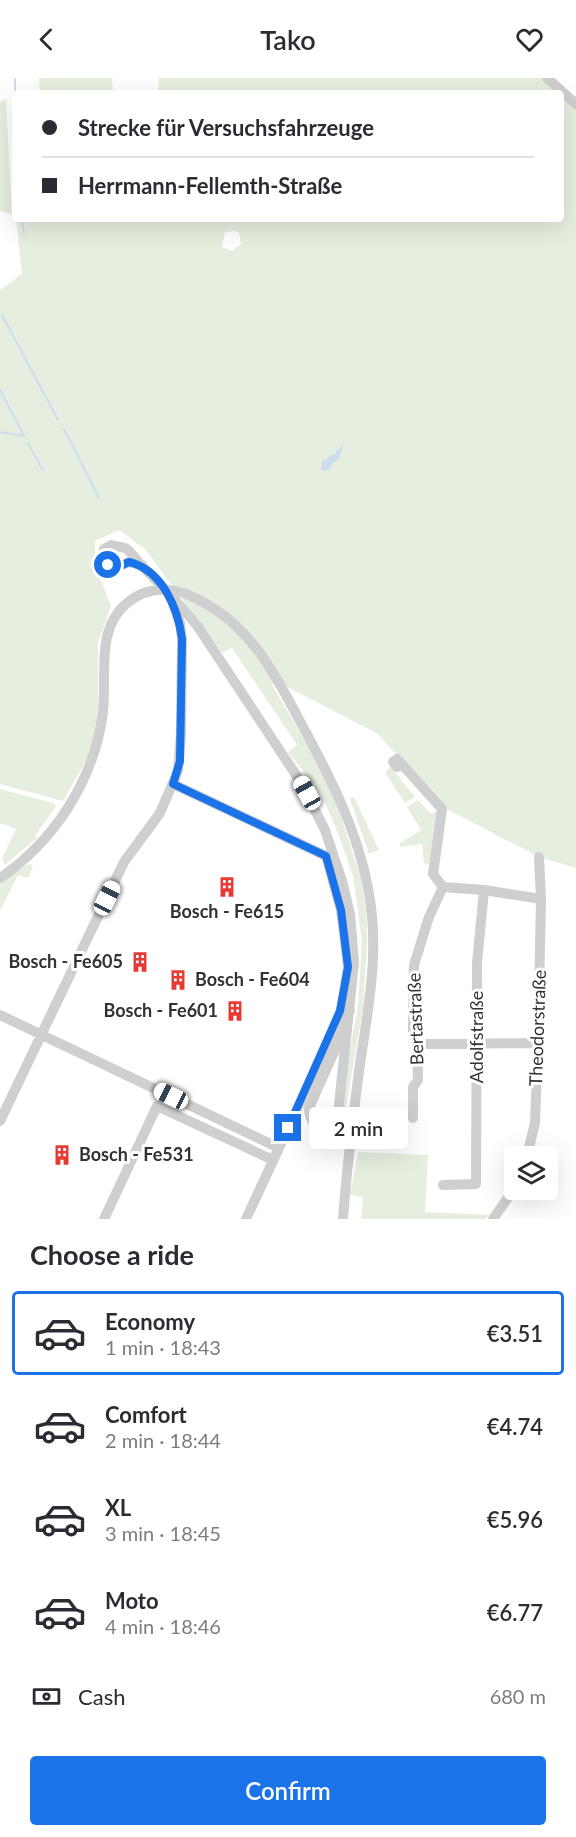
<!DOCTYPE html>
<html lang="en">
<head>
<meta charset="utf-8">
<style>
	:root { --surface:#fff; --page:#f2f2f3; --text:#2b2b33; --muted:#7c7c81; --line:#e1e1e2; --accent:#1a73e8 }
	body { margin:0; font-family:Lato,sans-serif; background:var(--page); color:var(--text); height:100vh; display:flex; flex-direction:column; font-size:22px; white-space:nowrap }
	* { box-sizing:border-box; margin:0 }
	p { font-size:20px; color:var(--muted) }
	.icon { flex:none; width:33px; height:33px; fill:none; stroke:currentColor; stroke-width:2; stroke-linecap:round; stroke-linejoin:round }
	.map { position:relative; height:1141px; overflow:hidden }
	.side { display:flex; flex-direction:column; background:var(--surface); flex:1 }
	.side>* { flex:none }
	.banner { position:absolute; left:12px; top:12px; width:552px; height:132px; border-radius:6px; box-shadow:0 6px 24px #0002; display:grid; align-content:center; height:132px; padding:0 30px; background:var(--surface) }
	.tools { position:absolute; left:504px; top:1068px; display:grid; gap:12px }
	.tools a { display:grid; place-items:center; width:54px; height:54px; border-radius:6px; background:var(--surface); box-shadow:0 6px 24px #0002; font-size:30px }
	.end { position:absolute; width:27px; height:27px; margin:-14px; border:8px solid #1a73e8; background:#fff; box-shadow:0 0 0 3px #fff }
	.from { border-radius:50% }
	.bubble { position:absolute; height:42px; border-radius:6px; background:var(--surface); box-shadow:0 6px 24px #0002; font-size:20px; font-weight:600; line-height:42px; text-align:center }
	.car { position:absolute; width:18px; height:36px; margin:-18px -9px; border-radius:8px; box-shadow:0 0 4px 2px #0007; background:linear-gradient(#fff 24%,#345 0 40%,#fff 0 76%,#345 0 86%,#fff 0) }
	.banner b { display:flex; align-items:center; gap:21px; height:57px; font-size:22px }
	.banner b+b { border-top:2px solid var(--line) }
	.banner i { width:15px; height:15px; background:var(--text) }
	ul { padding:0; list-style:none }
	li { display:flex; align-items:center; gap:18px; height:84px; margin:0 12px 9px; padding:0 18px; border:3px solid transparent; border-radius:6px }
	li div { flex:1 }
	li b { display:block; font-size:22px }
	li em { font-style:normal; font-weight:600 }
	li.selected { border-color:var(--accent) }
	li>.icon { width:54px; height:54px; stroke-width:1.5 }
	h2 { padding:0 30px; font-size:27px; line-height:72px }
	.pay { display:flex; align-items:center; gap:15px; height:66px; padding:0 30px; font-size:22px }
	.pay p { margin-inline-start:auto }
	.action { display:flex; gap:12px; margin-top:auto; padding:12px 30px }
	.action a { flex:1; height:69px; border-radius:6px; background:var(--accent); color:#fff; font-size:24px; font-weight:600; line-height:69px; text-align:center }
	header { display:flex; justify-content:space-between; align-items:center; height:78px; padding:0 30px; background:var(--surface); font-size:27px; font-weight:600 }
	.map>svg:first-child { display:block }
	.green { fill:#e6eee0; fill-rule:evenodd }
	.water { fill:#cdddee }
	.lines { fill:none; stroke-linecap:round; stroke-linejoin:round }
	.stream { stroke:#cdddee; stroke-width:2 }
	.minor { stroke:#cfcfcf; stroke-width:10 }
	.route { stroke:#1a73e8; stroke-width:8 }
	.labels { text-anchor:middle; stroke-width:6; stroke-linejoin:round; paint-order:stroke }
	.poi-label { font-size:18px; font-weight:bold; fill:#323232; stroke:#fff; text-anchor:end }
	.street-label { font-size:18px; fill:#323232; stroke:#fff }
</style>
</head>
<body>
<header><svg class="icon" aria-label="back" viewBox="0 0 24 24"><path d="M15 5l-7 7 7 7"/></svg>Tako<svg class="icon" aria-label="heart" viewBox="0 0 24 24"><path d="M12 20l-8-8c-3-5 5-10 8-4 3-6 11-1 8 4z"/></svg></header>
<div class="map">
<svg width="576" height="1141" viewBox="0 0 576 1141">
	<rect width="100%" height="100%" fill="#fff"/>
	<path class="green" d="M 39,0 L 112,0 L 113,15 L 40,15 Z
		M 159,0 L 542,0 L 559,15 L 158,15 Z
		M 561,17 L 576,30 L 576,790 L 539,779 L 445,730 L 378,656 L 276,603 L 272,607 L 321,691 L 333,715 L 360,797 L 366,832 L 367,865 L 363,930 L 338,1077 L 347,988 L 358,928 L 362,863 L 353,798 L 339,758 L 322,717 L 288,674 L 297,667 L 232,570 L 222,575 L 145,471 L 119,452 L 95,463 L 95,487 L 111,528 L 98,565 L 98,649 L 89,677 L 63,723 L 0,706 L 0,212 L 22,196 L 16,141 L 561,141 ZM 236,153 L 239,155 L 241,166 L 232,173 L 222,169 L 225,154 Z
		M 6,21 L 12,137 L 0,133 L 0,24 Z
		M 390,688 L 415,719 L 405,725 L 385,695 Z
		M 0,711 L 53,725 L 56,728 L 35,758 L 38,759 L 5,787 L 2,780 L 16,751 L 0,745 Z
		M 354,719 L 379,772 L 369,776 L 350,721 Z
		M 418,722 L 431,736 L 436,733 L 439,736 L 432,787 L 424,785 L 422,766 L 400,769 L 400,765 L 421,752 L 407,729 Z
		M 28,786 L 33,788 L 28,800 L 18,797 L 0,833 L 0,804 Z
		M 358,1074 L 428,1077 L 425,1134 L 490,1137 L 485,1141 L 361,1141 L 363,1119 L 350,1117 Z"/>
	<path class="water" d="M 343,366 L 339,381 L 333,385 L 329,392 L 321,392 L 322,383 L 334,376 Z"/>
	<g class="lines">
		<path class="stream" d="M 15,0 L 15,15
			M 22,141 L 24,156
			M 2,237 L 58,342
			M 0,312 L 24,358
			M 64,351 L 99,420
			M 0,354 L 24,358
			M 28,366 L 43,392"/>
		<path class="minor" d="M 547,0 L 576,26
			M 142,487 L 129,484 L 120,488 L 108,487 L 102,480 L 104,471 L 111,467 C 115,468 121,469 125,470 C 131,473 136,482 141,487 C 161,507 181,527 198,549 L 300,703 L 325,752 L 342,803 L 350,836 L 354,885 L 338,1036 C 330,1057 309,1052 309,1030 L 343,954 L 350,932
			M 403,687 L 397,689 L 393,684 L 397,681 L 442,731 L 433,796 L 443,809 L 429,839 L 414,887 L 413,953 L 417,966 L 418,1002 L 413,1009 L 413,1040
			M 173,706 L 326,778 L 341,832 L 348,889 L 341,932 L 325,971 L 246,1141
			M 0,800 C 53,764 92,705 102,641 C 109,603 93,553 127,525 C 156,501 188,513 216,532 C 257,559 279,604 302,647 C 330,699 357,751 368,810 C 380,872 369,925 360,986 C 353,1038 347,1089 343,1141
			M 443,809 L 484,812 L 541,821
			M 0,937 L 279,1070
			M 417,966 L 538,965
			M 0,1043 L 124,784 L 160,735 L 178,693 L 181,655 L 182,561 L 180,545 L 172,522
			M 527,1078 L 535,1045 L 538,965 L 541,821 L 539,779
			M 443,1107 L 476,1106 L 477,885 L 484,812
			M 104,1141 L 157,1028 L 273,1082
			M 493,1141 L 514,1111"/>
	</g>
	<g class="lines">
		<path class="route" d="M 108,487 L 120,488 L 129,484 C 162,492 178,530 182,561 L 180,683 L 173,706 L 326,778 L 341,832 L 348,889 L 340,933 L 288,1050"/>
	</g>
	<defs>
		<g id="building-bare" transform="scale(1.62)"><path d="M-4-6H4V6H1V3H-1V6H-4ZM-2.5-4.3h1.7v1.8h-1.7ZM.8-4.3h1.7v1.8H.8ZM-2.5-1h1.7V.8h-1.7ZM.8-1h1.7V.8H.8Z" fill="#e73a35" stroke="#fff" stroke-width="2.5" paint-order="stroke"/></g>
	</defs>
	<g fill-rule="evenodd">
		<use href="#building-bare" x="227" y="809"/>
		<use href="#building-bare" x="140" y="884"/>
		<use href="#building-bare" x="178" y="902"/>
		<use href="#building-bare" x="235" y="933"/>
		<use href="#building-bare" x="62" y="1077"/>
	</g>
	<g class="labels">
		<g class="poi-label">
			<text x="227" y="840" text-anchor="middle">Bosch - Fe615</text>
			<text x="123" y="890">Bosch - Fe605</text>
			<text x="195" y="908" text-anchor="start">Bosch - Fe604</text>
			<text x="218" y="939">Bosch - Fe601</text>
			<text x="79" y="1083" text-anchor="start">Bosch - Fe531</text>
		</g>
		<g class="street-label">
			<text transform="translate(416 941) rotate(-92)" y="6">Bertastraße</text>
			<text transform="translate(538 950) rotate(-88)" y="6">Theodorstraße</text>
			<text transform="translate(477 959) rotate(-90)" y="6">Adolfstraße</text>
		</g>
	</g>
</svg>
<div class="tools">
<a><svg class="icon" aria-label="layers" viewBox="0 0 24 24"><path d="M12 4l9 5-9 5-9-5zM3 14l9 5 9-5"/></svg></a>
</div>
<i class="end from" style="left:108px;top:487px"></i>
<i class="end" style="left:288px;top:1050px"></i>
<div class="bubble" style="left:309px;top:1029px;width:99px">2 min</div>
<i class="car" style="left:307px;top:715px;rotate:331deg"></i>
<i class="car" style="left:107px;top:820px;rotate:26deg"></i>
<i class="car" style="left:171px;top:1018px;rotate:296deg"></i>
<div class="banner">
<b><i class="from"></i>Strecke für Versuchsfahrzeuge</b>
<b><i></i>Herrmann-Fellemth-Straße</b>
</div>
</div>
<section class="side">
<h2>Choose a ride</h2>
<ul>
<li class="selected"><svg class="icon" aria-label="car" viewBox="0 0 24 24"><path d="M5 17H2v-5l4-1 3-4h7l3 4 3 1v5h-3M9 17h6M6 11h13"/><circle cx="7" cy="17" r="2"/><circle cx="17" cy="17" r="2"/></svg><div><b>Economy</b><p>1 min · 18:43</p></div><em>€3.51</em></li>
<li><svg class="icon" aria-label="car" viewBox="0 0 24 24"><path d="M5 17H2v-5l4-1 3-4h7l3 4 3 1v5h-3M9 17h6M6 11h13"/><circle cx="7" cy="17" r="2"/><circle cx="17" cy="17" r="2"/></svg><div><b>Comfort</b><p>2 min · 18:44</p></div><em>€4.74</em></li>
<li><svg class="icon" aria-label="car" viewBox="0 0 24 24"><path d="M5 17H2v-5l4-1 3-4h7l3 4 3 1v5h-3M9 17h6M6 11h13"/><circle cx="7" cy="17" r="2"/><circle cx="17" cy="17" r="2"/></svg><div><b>XL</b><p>3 min · 18:45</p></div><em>€5.96</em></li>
<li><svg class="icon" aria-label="car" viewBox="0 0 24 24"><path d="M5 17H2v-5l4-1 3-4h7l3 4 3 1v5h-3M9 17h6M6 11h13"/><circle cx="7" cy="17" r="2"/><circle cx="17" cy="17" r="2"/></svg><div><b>Moto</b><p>4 min · 18:46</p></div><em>€6.77</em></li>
</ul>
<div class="pay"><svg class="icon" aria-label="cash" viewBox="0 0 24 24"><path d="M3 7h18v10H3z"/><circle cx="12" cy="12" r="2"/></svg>Cash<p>680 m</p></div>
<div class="action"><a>Confirm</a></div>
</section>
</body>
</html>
